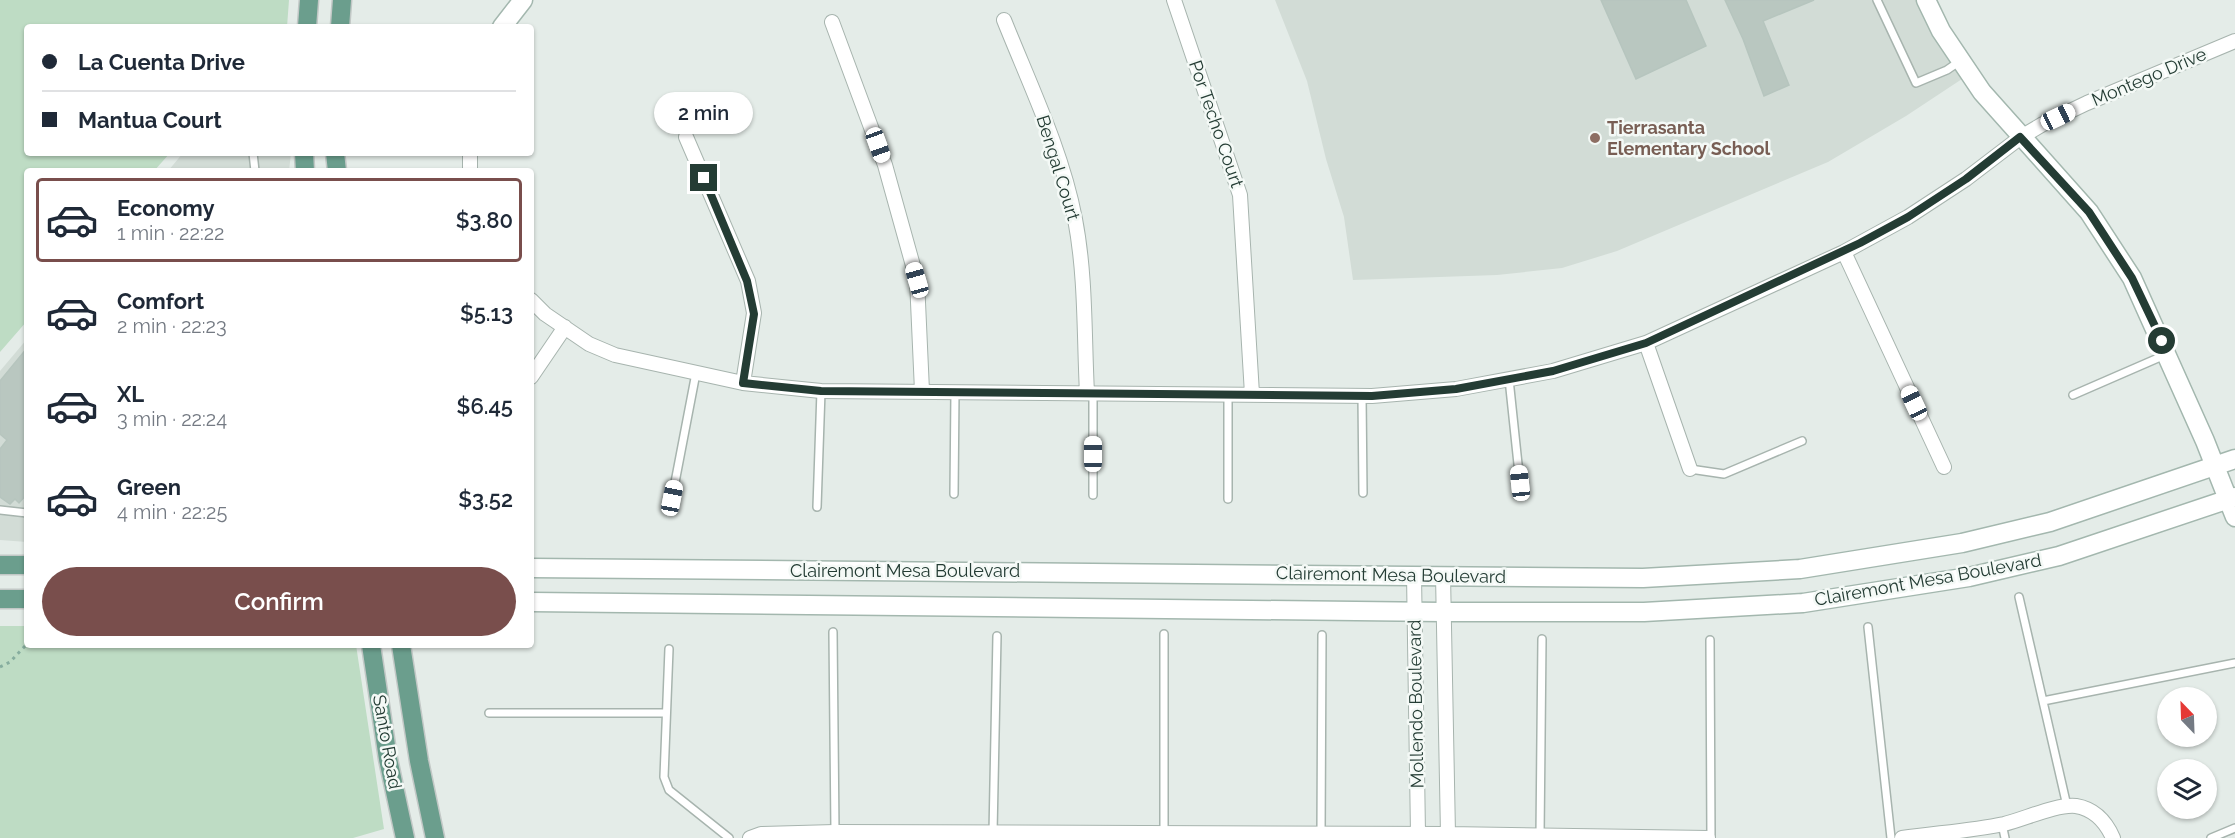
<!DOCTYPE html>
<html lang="en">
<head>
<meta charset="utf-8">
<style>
	:root { --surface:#fff; --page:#f6f6f7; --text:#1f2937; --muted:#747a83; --line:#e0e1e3; --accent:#794e4c }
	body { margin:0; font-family:Raleway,sans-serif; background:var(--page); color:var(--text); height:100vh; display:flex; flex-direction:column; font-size:22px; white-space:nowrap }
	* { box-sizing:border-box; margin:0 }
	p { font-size:20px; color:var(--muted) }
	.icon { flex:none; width:33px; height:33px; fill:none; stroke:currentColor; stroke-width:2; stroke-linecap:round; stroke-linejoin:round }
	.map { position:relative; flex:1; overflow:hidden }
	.sheet { position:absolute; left:24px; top:168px; width:510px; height:480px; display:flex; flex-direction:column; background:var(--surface); border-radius:6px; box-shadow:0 2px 4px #0004 }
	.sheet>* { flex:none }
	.banner { position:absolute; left:24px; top:24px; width:510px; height:132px; border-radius:6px; box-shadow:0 2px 4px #0004; display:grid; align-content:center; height:132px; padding:0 18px; background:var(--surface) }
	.needle { width:39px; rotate:337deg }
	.buttons { position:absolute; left:2157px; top:687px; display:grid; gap:12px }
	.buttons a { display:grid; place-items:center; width:60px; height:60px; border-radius:50%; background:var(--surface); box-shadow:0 2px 4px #0004; font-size:30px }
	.end { position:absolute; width:27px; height:27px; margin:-14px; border:8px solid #243c34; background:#fff; box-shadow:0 0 0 3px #fff }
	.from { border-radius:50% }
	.bubble { position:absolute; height:42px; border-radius:21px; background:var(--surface); box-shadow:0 2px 4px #0004; font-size:20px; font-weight:600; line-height:42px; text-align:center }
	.car { position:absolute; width:18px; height:36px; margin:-18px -9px; border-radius:8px; box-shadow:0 0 4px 2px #0007; background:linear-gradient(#fff 24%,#345 0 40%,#fff 0 76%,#345 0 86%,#fff 0) }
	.banner b { display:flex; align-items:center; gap:21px; height:57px; font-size:22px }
	.banner b+b { border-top:2px solid var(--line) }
	.banner i { width:15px; height:15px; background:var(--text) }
	ul { padding:10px 0 0; list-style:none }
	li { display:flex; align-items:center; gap:18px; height:84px; margin:0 12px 9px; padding:0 6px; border:3px solid transparent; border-radius:6px }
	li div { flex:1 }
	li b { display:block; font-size:22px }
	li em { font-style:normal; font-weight:600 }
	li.on { border-color:var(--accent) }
	li>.icon { width:54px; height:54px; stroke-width:1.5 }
	.button { display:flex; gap:12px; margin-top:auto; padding:12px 18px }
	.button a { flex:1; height:69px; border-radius:36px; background:var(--accent); color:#fff; font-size:24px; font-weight:600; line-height:69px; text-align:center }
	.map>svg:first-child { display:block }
	.built { fill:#d2dcd6 }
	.green { fill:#bedcc4 }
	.building { fill:#b9c7c0; stroke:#b6c5be; stroke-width:1.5 }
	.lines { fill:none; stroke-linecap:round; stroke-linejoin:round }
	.lane-casing { stroke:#a7b4ae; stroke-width:10 }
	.street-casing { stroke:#a7b4ae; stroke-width:16 }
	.secondary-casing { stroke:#a3b7ae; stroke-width:21 }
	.primary-casing { stroke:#c2c8c6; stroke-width:21 }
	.path { stroke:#86ad9e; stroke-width:3; stroke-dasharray:3 4.5; stroke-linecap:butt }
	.lane { stroke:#fff; stroke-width:7 }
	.street { stroke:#fff; stroke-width:14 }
	.secondary { stroke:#fff; stroke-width:18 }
	.primary { stroke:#6b9e8d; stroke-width:18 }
	.route { stroke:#243c34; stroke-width:8 }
	.education-dot { fill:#8d6e63; stroke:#f4f9f6; stroke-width:2 }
	.labels { text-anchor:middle; stroke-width:5; stroke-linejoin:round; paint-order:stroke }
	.street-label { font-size:18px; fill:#243c34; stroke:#f4f9f6 }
	.education-label { font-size:18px; font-weight:bold; fill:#785e54; stroke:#f4f9f6; text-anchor:start }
</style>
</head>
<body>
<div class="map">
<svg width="2235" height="838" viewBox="0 0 2235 838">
	<rect width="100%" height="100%" fill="#e4ece8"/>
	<path class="built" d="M 1275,0 L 1916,0 L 1962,79 L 1906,116 L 1828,162 L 1617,251 L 1562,268 L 1497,275 L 1353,280 L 1344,217 L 1326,159 L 1307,81 Z
		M 183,153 L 291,153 L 289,171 L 168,171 Z
		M 27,339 L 27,542 L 0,540 L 0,371 Z"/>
	<path class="green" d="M 0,0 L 289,0 L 287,27 L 27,27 L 27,153 L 170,153 L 154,171 L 27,171 L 27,321 L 0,352 Z
		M 0,626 L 27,626 L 27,645 L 356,645 L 384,829 L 353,838 L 0,838 Z"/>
	<path class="building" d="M 1601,0 L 1686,0 L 1706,46 L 1636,79 Z
		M 1725,0 L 1814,0 L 1763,21 L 1789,85 L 1764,96 L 1743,39 Z
		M 27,348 L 27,494 L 19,503 L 15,499 L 10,504 L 0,497 L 0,449 L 7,440 L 0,434 L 0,381 Z"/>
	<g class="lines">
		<g class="lane-casing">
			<path id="lane" d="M 1877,0 L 1916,83 L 1947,70 L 1960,61
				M 253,153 L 255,171
				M 1509,379 L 1520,483
				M 1093,393 L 1093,495
				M 1228,394 L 1228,499
				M 2073,395 L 2165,355
				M 1362,396 L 1363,493
				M 1690,469 L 1724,474 L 1802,441
				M 954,494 L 955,392
				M 672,498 L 696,373
				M 817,507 L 821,391
				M 0,510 L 27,513
				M 2019,597 L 2067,806
				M 1868,627 L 1891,838
				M 833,632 L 835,832
				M 1710,640 L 1711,838
				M 669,649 L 664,777 L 669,790 L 729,838
				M 2043,701 L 2235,663
				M 489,713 L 666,713
				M 2002,824 L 2005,838
				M 993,833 L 997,636
				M 1164,833 L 1164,634
				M 1321,834 L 1322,635
				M 1540,836 L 1542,639
				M 2211,838 L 2235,828"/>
		</g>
		<g class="street-casing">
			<path id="street" d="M 1174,0 L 1240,195 L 1252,394
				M 1004,20 C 1030,85 1062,151 1075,219 C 1086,276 1084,336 1087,393
				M 832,22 L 885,165 L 917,280 L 922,391
				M 686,137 L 748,281 L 754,313 L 743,383
				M 470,171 L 470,153
				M 1844,252 L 1944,467
				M 531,300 L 545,314 L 589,344 L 615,355 L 743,383 L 821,391 L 1372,396 L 1456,389 L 1553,371 L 1646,343 L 1844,252 L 1908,217 L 1966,179 L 2021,137 L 2043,124 L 2087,103 L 2235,41
				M 1646,343 L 1690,469
				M 531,377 L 565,327
				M 1414,575 L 1418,834
				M 1443,575 L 1448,834
				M 750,838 L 761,834 L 835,832 L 1448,834 L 1708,838
				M 1902,838 C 1936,833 1971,831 2004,824 C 2025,819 2056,804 2076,806 C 2094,809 2106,822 2113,838"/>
		</g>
		<g class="secondary-casing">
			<path id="secondary" d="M 1926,0 L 1941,31 L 1982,92 L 2089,212 L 2132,278 L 2205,441 L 2235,517
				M 502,27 L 523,0
				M 531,568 L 1643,578 L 1800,569 L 1962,543 L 2050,522 L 2235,459
				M 531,602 L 1442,612 L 1644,612 L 1803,603 L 1969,577 L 2059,556 L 2235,497"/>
		</g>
		<g class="primary-casing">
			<path id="primary" d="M 307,27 L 309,0
				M 340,27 L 342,0
				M 304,153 L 305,171
				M 335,153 L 337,171
				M 0,565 L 27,565
				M 0,599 L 27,599
				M 371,645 L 388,759 L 405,838
				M 401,645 L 419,761 L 435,838"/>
		</g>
		<path class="path" d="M 0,667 L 10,662 L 27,644"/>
		<use href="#lane" class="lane"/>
		<use href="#street" class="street"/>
		<use href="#secondary" class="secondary"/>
		<use href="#primary" class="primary"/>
	</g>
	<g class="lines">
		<path class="route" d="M 704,178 L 747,281 L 754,314 L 743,383 L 821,391 L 1372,396 L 1456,389 L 1553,371 L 1646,343 L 1860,243 L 1908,217 L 1966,179 L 2020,137 L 2089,212 L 2132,278 L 2162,341"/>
	</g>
	<circle class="education-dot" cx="1595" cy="138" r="6"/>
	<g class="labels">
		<g class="street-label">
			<text transform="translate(2149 77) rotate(-23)" y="6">Montego Drive</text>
			<text transform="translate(1216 124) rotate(71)" y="6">Por Techo Court</text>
			<text transform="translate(1058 168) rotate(73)" y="6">Bengal Court</text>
			<text x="905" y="577">Clairemont Mesa Boulevard</text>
			<text transform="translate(1391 575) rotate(1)" y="6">Clairemont Mesa Boulevard</text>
			<text transform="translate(1928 580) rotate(-10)" y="6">Clairemont Mesa Boulevard</text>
			<text transform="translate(1416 704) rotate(-91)" y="6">Mollendo Boulevard</text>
			<text transform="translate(387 742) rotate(80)" y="6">Santo Road</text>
		</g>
		<g class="education-label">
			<text x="1607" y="134">Tierrasanta<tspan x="1607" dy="21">Elementary School</tspan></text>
		</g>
	</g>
</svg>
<div class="buttons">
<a><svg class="needle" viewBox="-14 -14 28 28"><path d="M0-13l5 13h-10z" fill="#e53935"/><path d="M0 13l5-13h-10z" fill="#747a83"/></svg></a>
<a><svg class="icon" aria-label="layers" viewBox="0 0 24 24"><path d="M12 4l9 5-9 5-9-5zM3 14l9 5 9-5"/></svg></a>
</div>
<i class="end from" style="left:2162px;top:341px"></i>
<i class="end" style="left:704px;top:178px"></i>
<div class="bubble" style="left:654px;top:92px;width:99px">2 min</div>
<i class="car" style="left:2058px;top:117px;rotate:65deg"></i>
<i class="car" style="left:878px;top:145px;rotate:160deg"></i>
<i class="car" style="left:917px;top:280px;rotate:344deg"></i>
<i class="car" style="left:1914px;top:403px;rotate:335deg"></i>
<i class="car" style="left:1093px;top:454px;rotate:0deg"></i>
<i class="car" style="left:1520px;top:483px;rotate:354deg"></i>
<i class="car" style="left:672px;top:498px;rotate:11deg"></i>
<div class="banner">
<b><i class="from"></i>La Cuenta Drive</b>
<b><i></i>Mantua Court</b>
</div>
<section class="sheet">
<ul>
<li class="on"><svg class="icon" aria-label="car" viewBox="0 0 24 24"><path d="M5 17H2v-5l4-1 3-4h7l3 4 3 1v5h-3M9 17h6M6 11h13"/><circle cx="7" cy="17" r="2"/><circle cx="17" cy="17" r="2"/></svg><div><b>Economy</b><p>1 min · 22:22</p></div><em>$3.80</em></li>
<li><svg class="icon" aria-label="car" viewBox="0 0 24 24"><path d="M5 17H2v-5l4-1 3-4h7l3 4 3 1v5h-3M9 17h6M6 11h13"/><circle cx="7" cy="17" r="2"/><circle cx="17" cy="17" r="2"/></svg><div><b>Comfort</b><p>2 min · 22:23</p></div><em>$5.13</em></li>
<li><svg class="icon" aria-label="car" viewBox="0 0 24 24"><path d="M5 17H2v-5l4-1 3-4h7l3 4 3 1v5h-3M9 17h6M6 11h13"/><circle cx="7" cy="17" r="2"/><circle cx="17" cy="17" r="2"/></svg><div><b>XL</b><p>3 min · 22:24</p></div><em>$6.45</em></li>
<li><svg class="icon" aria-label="car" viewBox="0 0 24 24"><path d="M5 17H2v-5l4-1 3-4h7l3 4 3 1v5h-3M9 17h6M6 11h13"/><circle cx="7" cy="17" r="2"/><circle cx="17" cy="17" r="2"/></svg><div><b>Green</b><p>4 min · 22:25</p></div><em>$3.52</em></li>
</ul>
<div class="button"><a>Confirm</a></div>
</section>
</div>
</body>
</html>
